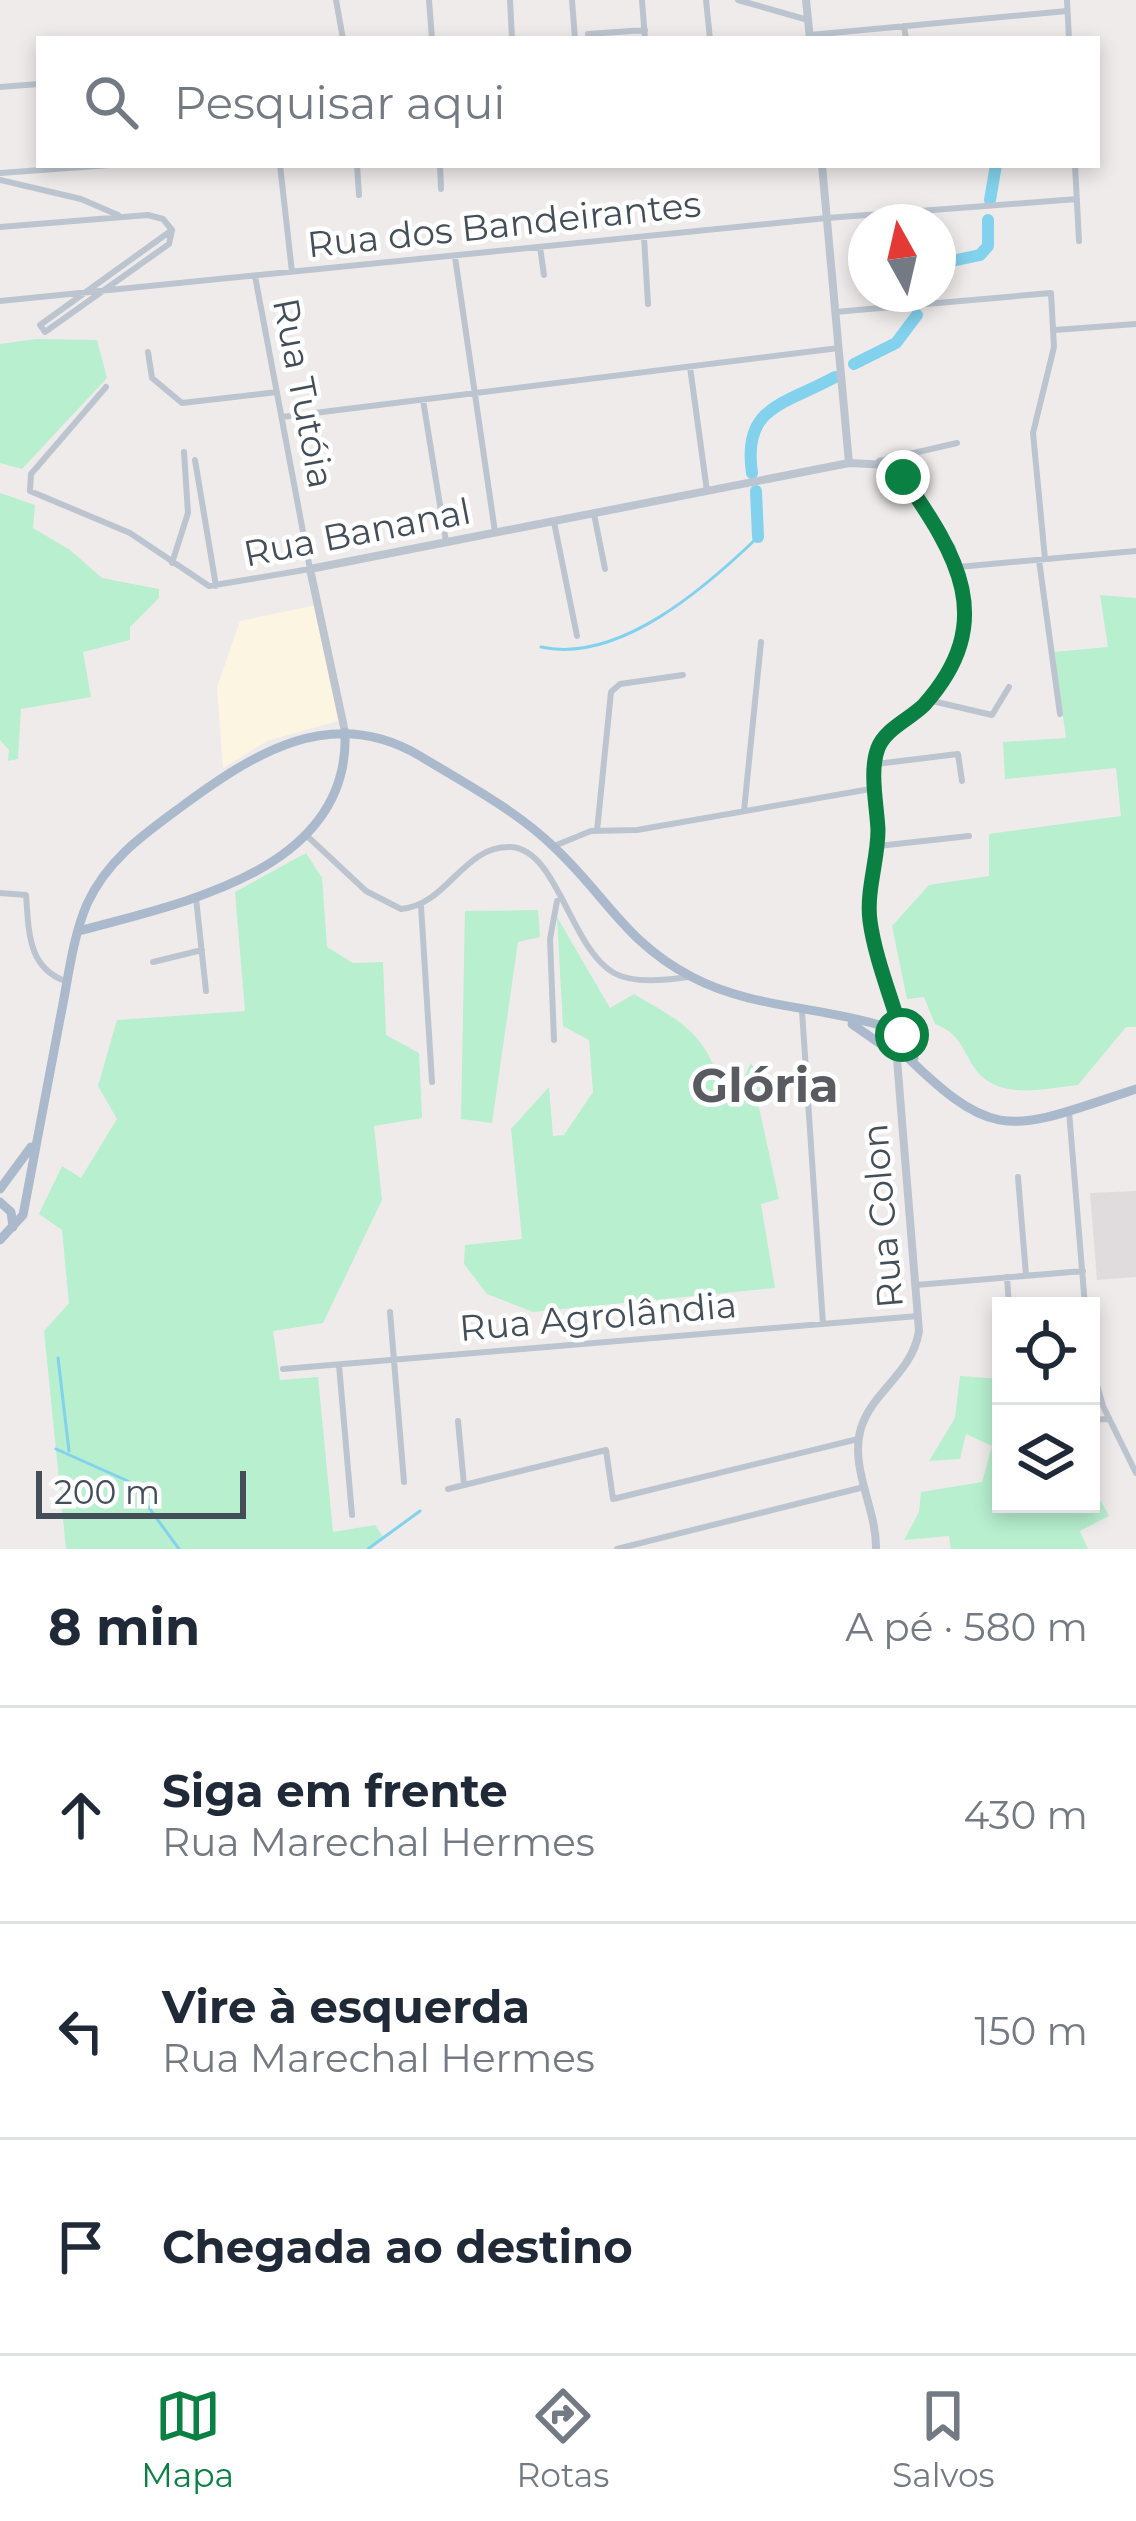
<!DOCTYPE html>
<html lang="pt">
<head>
<meta charset="utf-8">
<style>
  :root { --surface:#fff; --page:#f6f6f7; --text:#1f2937; --muted:#747a83; --line:#e0e1e3; --accent:#0b8043 }
  body { margin:0; font-family:Montserrat,sans-serif; background:var(--page); color:var(--text) }
  .controls { position:absolute; right:36px; bottom:36px; display:grid; overflow:hidden; border-radius:0px; box-shadow:0 6px 18px #0003 }
  .controls button { width:108px; height:108px; display:grid; place-items:center; padding:0; border:0; border-bottom:3px solid var(--line); background:var(--surface); color:var(--text); font:60px sans-serif }
  .compass { position:absolute; left:848px; top:204px; width:108px; height:108px; border-radius:50%; background:var(--surface); box-shadow:0 6px 18px #0003; rotate:352deg }
  .scale { position:absolute; left:36px; bottom:30px; width:210px; box-sizing:border-box; padding-left:12px; border:6px solid #444e59; border-top:0; font-size:33px; line-height:42px; white-space:nowrap; color:#444e59; -webkit-text-stroke:9px #fff; paint-order:stroke }
  .stop { position:absolute; width:36px; height:36px; margin:-27px; border:9px solid #0b8043; border-radius:50%; background:#fff }
  .stop.end { background:#0b8043; border-color:#fff; box-shadow:0 3px 12px #0008 }
  .list { margin:0; padding:0; list-style:none }
  h2 { display:flex; justify-content:space-between; align-items:center; height:156px; margin:0; padding:0 48px; font-size:51px }
  h2 small { font-size:39px; font-weight:400; color:var(--muted) }
  .list li { display:grid; grid-template-columns:78px 1fr auto; gap:36px; align-items:center; box-sizing:border-box; height:216px; padding:0 48px; border-top:3px solid var(--line) }
  .list b { display:block; font-size:45px; white-space:nowrap }
  .list p { margin:0; font-size:39px; white-space:nowrap; color:var(--muted) }
  .list em { font-size:39px; font-style:normal; color:var(--muted) }
  .icon { flex:none; width:66px; height:66px; fill:none; stroke:currentColor; stroke-width:2; stroke-linecap:round; stroke-linejoin:round }
  .map { position:relative; flex:none; width:1136px; height:1549px; overflow:hidden }
  .search { position:absolute; background:var(--surface); box-shadow:0 6px 18px #0003; left:36px; right:36px; top:36px; height:132px; display:flex; align-items:center; gap:30px; box-sizing:border-box; padding:0 42px; border-radius:0px; color:var(--muted); font-size:45px }
  .sheet { height:804px; background:var(--surface) }
  nav { display:flex; justify-content:space-around; align-items:center; box-sizing:border-box; height:168px; border-top:3px solid var(--line); background:var(--surface); font-size:33px; color:var(--muted) }
  nav a { display:grid; justify-items:center; gap:6px }
  nav .on { color:var(--accent) }
  .map>svg:first-child { display:block }
  .commercial { fill:#fcf5e2 }
  .education { fill:#e0dcdd }
  .green { fill:#b7efcf }
  .lines { fill:none; stroke-linecap:round; stroke-linejoin:round }
  .stream { stroke:#83d2ed; stroke-width:3 }
  .river { stroke:#83d2ed; stroke-width:12 }
  .minor { stroke:#bcc5cf; stroke-width:6 }
  .tertiary { stroke:#bcc5cf; stroke-width:8 }
  .primary { stroke:#aabacc; stroke-width:9 }
  .route { stroke:#0b8043; stroke-width:15 }
  .labels { text-anchor:middle; stroke-width:9; stroke-linejoin:round; paint-order:stroke }
  .street-label { font-size:36px; fill:#444e59; stroke:#fff }
  .district-label { font-size:48px; font-weight:bold; fill:#585c61; stroke:#fff }
</style>
</head>
<body>
<div class="map">
<svg width="1136" height="1549" viewBox="0 0 1136 1549">
  <rect width="100%" height="100%" fill="#efebeb"/>
  <path class="commercial" d="M316 605 341 720 267 741 223 768 217 687 240 621Z"/>
  <path class="education" d="M1136 1191V1277L1097 1280 1090 1193Z"/>
  <path class="green" d="M36 339 97 340 107 378 22 469 0 463V344Z
    M0 493 35 505 33 528 70 550 102 578 159 589V598L130 627V640L83 652 91 697 21 709 18 759 8 761 9 750 0 740Z
    M1100 595 1136 598V1027H1126L1078 1085C1042 1089 994 1102 972 1064 960 1043 957 1033 935 1024L924 997 907 999 892 926 929 885 989 876V834L1121 816 1116 768 1005 779 1003 742 1066 738 1054 652 1108 647Z
    M306 853 322 878 327 947 353 963 383 962 386 1035 419 1053 422 1118 374 1126 382 1200 323 1323 273 1331 280 1380 318 1377 333 1532 375 1525 383 1537 368 1549H66L44 1331 69 1303 62 1230 39 1214 62 1166 81 1178 117 1119 98 1086 117 1020 245 1011 235 892Z
    M538 910 540 937 518 942 492 1123 461 1119 465 911Z
    M557 917 610 1008 634 994C683 1023 705 1032 722 1089H739L751 1063 762 1083 758 1103 779 1199 761 1204 775 1288 533 1312 487 1294 464 1264 465 1245 522 1239 511 1129 549 1087 553 1136 564 1135 593 1092 589 1040 563 1026Z
    M960 1376 1001 1379V1504H1091L1097 1494 1109 1516 1080 1531 1088 1549H951L949 1536 904 1540 919 1512 921 1492 982 1482 992 1446 966 1434 960 1459 929 1461 955 1418Z"/>
  <g class="lines">
    <path class="stream" d="M541 647C619 664 706 587 758 537
      M58 1358 69 1451
      M56 1449 130 1482 179 1549
      M368 1549 420 1511"/>
    <path class="river" d="M990 200 996 165
      M938 264 980 255 988 246V220
      M919 294V297
      M854 364 896 343 917 315
      M752 473C742 406 784 405 835 377
      M756 491 758 537"/>
    <path class="minor" d="M336 0 343 39
      M429 0 432 39
      M510 0 512 39
      M572 0 575 39
      M642 0 645 39
      M706 0 710 39
      M738 0 808 20
      M1067 0 1069 39
      M904 26 906 39
      M588 34 645 30
      M810 35 1067 11
      M0 87 39 84
      M280 165 292 272
      M357 165 359 195
      M440 165 441 189
      M1075 165 1079 241
      M0 173 110 165
      M0 180 81 199 118 215
      M0 227 148 215 163 219 172 230
      M172 230 169 244 45 332 40 325Z
      M644 237 648 304
      M540 247 544 275
      M455 257 495 532
      M0 301 827 218 1077 199
      M835 312 1051 293 1054 347 1033 433 1045 559
      M1055 330 1136 324
      M148 352 152 378 182 403 277 392
      M690 367 707 491
      M106 387 31 474 30 491 130 533 209 586 310 569 255 276
      M423 400 446 542
      M282 417 839 348
      M195 460 216 586
      M879 461 957 443
      M594 514 605 569
      M554 522 577 636
      M1039 560 1060 714
      M172 563 188 513 184 452
      M958 567 1136 551
      M928 700 992 715 1009 687
      M876 764 958 754 962 781
      M744 811 761 642
      M597 831 611 692 620 684 683 675
      M305 834 366 891 401 909C448 905 463 845 511 847 558 850 570 948 614 973 634 984 666 980 688 977
      M554 846 591 831 637 830 876 788
      M878 846 969 836
      M0 893 26 895C29 930 27 967 65 981
      M196 898 206 991
      M421 906 432 1082
      M153 962 202 950
      M802 1011 823 1324
      M554 1040 550 939 557 901
      M1069 1111 1085 1306
      M1018 1177 1026 1275
      M1007 1277 1009 1306
      M916 1285 1083 1271
      M390 1312 404 1482
      M1091 1364 1103 1406 1136 1473
      M339 1365 352 1515
      M283 1369 918 1316
      M1091 1420 1108 1419
      M458 1421 464 1485
      M448 1489 606 1450 613 1499 858 1439
      M617 1549 864 1487"/>
    <path class="tertiary" d="M806 0 810 39
      M822 165 849 463
      M345 732 310 569 849 463 889 465 952 548 965 618 961 645 945 676 923 706 883 738 876 757 878 846 870 925 901 1030
      M876 1549C877 1509 849 1468 861 1428 873 1390 912 1374 919 1331L896 1047"/>
    <path class="primary" d="M79 931C181 903 351 871 345 732
      M852 1024 882 1045
      M883 1045 881 1031 897 1027 914 1058
      M897 1047C996 1146 1009 1131 1136 1089
      M0 1189 31 1147
      M0 1202 11 1212 13 1227
      M0 1240 23 1215C35 1150 48 1084 60 1019 68 981 72 939 87 904 107 860 143 835 181 807 253 754 331 703 420 756 465 783 517 811 555 848 606 896 626 943 692 977 753 1009 822 1006 886 1027"/>
  </g>
  <g class="lines">
    <path class="route" d="M902 1035C892 999 875 958 870 921 866 891 878 860 878 830 877 806 869 771 878 748 885 729 910 719 924 705 999 621 957 555 903 477"/>
  </g>
  <g class="labels">
    <g class="street-label">
      <text transform="translate(504 224) rotate(-6)" y="13">Rua dos Bandeirantes</text>
      <text transform="translate(304 393) rotate(79)" y="13">Rua Tutóia</text>
      <text transform="translate(357 532) rotate(-11)" y="13">Rua Bananal</text>
      <text transform="translate(882 1216) rotate(-95)" y="13">Rua Colon</text>
      <text transform="translate(598 1316) rotate(-5)" y="13">Rua Agrolândia</text>
    </g>
    <g class="district-label">
      <text x="765" y="1102">Glória</text>
    </g>
  </g>
</svg>
<div class="controls">
<button><svg class="icon" aria-label="locate" viewBox="0 0 24 24"><circle cx="12" cy="12" r="6"/><path d="M12 2v4M12 18v4M2 12h4M18 12h4"/></svg></button>
<button><svg class="icon" aria-label="layers" viewBox="0 0 24 24"><path d="M12 4l9 5-9 5-9-5zM3 14l9 5 9-5"/></svg></button>
</div>
<svg class="compass" viewBox="-18 -18 36 36"><path d="M0-13l5 13h-10z" fill="#e53935"/><path d="M0 13l5-13h-10z" fill="#747a83"/></svg>
<div class="scale">200 m</div>
<div class="stop" style="left:902px;top:1035px"></div>
<div class="stop end" style="left:903px;top:477px"></div>
<div class="search"><svg class="icon" aria-label="search" viewBox="0 0 24 24"><circle cx="10" cy="10" r="6"/><path d="M15 15l6 6"/></svg>Pesquisar aqui</div>
</div>
<section class="sheet">
<h2>8 min<small>A pé · 580 m</small></h2>
<ul class="list">
<li><svg class="icon" aria-label="ahead" viewBox="0 0 24 24"><path d="M12 20V5M6 11l6-6 6 6"/></svg><div><b>Siga em frente</b><p>Rua Marechal Hermes</p></div><em>430 m</em></li>
<li><svg class="icon" aria-label="left" viewBox="0 0 24 24"><path d="M17 20v-9H6M10 6l-5 5 5 5"/></svg><div><b>Vire à esquerda</b><p>Rua Marechal Hermes</p></div><em>150 m</em></li>
<li><svg class="icon" aria-label="arrive" viewBox="0 0 24 24"><path d="M6 21V4h12l-3 4 3 4H6"/></svg><div><b>Chegada ao destino</b></div></li>
</ul>
</section>
<nav>
<a class="on"><svg class="icon" aria-label="map" viewBox="0 0 24 24"><path d="M3 6l6-2 6 2 6-2v14l-6 2-6-2-6 2zM9 4v14M15 6v14"/></svg>Mapa</a>
<a><svg class="icon" aria-label="directions" viewBox="0 0 24 24"><path d="M12 3l9 9-9 9-9-9zM9 14v-3h6M13 9l2 2-2 2"/></svg>Rotas</a>
<a><svg class="icon" aria-label="saved" viewBox="0 0 24 24"><path d="M7 4h10v16l-5-4-5 4z"/></svg>Salvos</a>
</nav>
</body>
</html>
